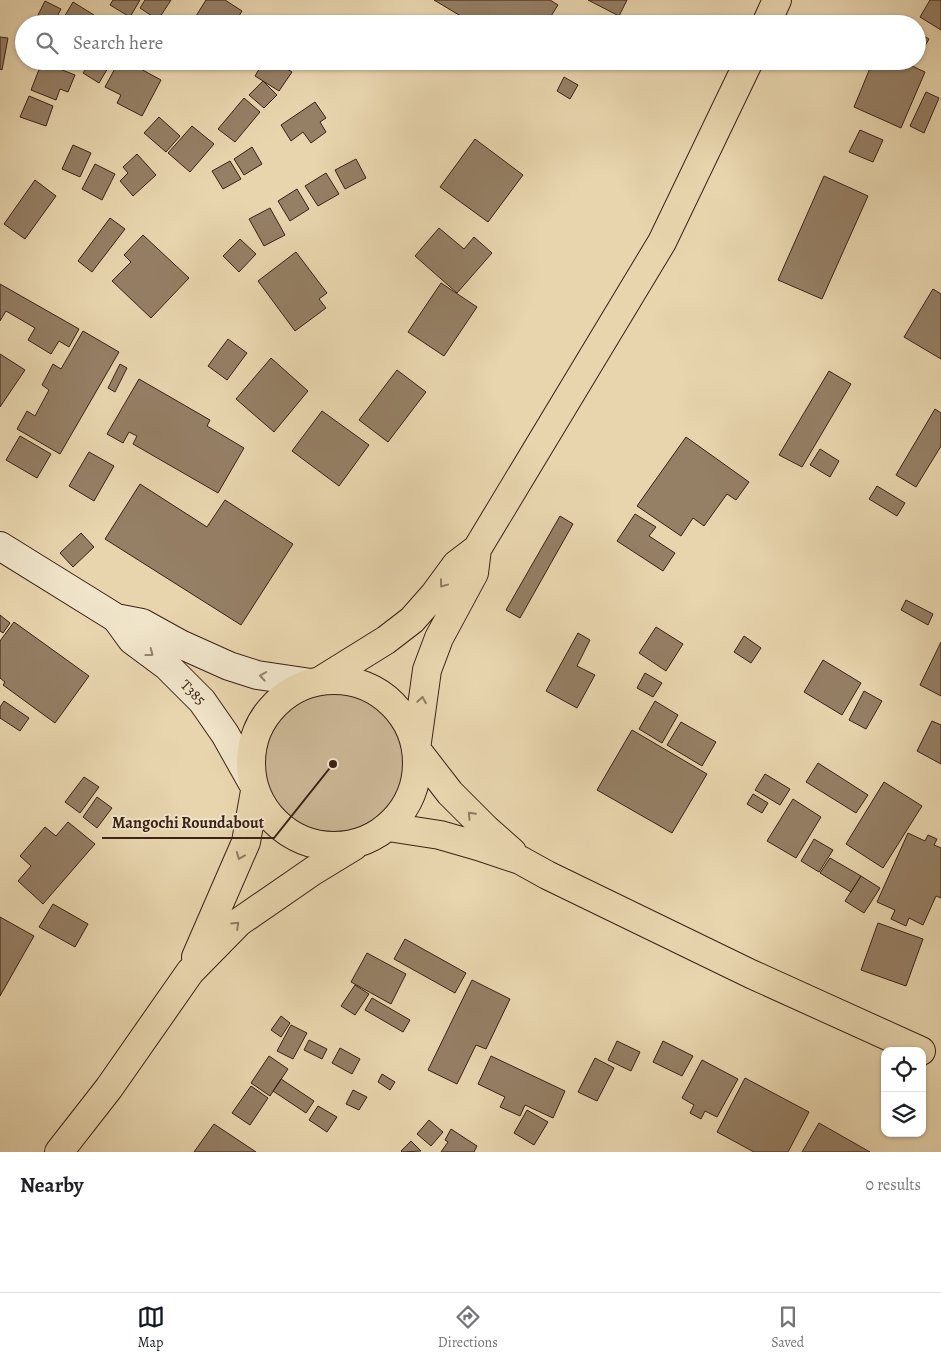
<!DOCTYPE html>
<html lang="en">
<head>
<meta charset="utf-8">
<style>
  :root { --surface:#fff; --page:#f2f2f2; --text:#202124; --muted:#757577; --line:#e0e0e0; --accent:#111827 }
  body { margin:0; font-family:Alegreya,serif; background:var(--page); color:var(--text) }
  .controls { position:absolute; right:15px; bottom:15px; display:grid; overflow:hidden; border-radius:10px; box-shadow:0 1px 4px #0004 }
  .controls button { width:45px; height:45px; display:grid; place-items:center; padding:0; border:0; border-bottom:1px solid var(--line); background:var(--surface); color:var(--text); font:25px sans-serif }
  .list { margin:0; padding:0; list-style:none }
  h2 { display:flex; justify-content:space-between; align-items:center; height:65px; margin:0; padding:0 20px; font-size:21px }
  h2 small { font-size:16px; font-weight:400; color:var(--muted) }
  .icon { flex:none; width:28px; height:28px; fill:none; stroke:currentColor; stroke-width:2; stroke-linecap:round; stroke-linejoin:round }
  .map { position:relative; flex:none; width:941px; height:1152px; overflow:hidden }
  .search { position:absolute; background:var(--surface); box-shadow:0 1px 4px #0004; left:15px; right:15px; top:15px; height:55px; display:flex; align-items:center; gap:12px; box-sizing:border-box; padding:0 18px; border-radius:28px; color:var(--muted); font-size:19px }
  .sheet { height:140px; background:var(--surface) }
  nav { display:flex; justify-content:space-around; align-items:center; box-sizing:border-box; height:70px; border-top:1px solid var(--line); background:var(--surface); font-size:14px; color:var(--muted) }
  nav a { display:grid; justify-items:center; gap:2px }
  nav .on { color:var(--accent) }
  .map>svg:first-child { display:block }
  .green { fill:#cbb694; stroke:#836c54 }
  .building { fill:#957f65; stroke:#3b2115 }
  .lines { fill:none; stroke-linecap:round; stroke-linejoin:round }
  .secondary-casing { stroke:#3b2115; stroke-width:30 }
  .highway-casing { stroke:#3b2115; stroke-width:30 }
  .secondary { stroke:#f0e4ca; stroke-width:28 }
  .highway { stroke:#e8d5ae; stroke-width:28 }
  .oneway { stroke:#927b62 }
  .oneway2 { stroke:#968270 }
  .labels { text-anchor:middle; stroke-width:4; stroke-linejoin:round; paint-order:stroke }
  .street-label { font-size:15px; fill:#3b2115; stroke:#f0e4ca }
  .leader { fill:none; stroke:#3b2115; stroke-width:2 }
  .callout-dot { fill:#3b2115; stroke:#f0e4ca; stroke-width:2 }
  .callout-label { font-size:16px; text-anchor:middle; font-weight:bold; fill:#3b2115; stroke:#f0e4ca; stroke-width:4; stroke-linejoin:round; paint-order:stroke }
</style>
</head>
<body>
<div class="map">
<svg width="941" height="1152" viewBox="0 0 941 1152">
  <rect width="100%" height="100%" fill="#e8d5ae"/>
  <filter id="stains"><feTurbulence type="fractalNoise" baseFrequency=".004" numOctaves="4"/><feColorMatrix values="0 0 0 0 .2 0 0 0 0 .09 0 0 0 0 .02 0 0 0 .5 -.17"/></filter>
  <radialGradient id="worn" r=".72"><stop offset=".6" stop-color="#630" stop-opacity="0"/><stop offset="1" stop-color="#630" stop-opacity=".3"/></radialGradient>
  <path class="green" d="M262 761a71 71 0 1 1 142 0a71 71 0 1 1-142 0Z"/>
  <path class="building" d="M113 0H140L130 17 110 5Z
    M145 0H171L158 20 140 8Z
    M206 0H225L242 11 234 24H191Z
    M434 0H550L558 5 546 24H474Z
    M588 0H627L619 16Z
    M930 0H941V30L920 17Z
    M45 1 61 9 53 24H46L36 19Z
    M73 2 94 15 89 24H60Z
    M246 16 259 24H241Z
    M917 32 929 39 919 56 917 55Z
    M0 37 8 38 2 70 0 69Z
    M87 61H112L99 83 83 73 90 63Z
    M119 61H126L161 80 142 116 117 103 121 95 105 87Z
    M264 61H274L292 72 279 91 255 76Z
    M873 61H901L925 72 901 128 854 107Z
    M42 62 75 75 68 92 60 89 56 100 31 90Z
    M564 77 578 85 570 99 557 91Z
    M263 81 277 95 264 108 249 95Z
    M926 92 939 98 924 133 910 126Z
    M29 96 53 106 46 126 20 117Z
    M244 98 260 112 235 142 218 129Z
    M315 102 326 118 320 122 326 132 311 143 303 132 291 141 281 125Z
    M159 117 180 136 166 152 144 133Z
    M192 126 214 144 190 172 168 153Z
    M860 130 883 140 873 162 849 152Z
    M475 139 523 175 488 222 440 187Z
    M73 145 91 153 80 177 62 169Z
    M252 147 262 164 244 175 234 159Z
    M137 154 156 175 133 196 120 181 128 173 123 167Z
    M356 159 366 178 345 189 335 170Z
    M230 161 241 179 223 189 212 171Z
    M95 164 115 174 102 200 82 189Z
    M326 173 339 194 318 206 305 186Z
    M824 176 868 196 822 299 778 280Z
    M35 180 56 196 25 239 4 224Z
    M297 189 309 209 290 221 278 201Z
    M270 208 285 235 264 246 249 219Z
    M110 218 125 229 92 272 78 261Z
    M439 228 464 249 474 237 492 253 457 293 415 256Z
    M143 235 189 278 151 318 112 281 131 262 124 255Z
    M240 239 256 254 239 272 223 256Z
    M296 252 327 293 319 299 326 308 295 331 258 281Z
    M441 283 477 307 444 356 408 332Z
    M0 284 79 329 69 347 59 341 51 354 28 340 35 328 6 311 0 321Z
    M933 289 941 294V359L904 337Z
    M83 331 119 352 60 454 17 429 27 411 35 416 49 390 42 385 53 364 61 369Z
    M228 339 247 353 227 380 208 366Z
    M0 354 25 370 0 407Z
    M271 358 308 391 274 432 236 399Z
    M120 364 127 368 115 392 108 388Z
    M397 370 426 392 388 442 359 420Z
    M829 371 851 384 802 467 779 455Z
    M139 379 210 420 207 426 244 448 218 493 133 444 137 436 129 432 123 443 107 434Z
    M935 409 941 413V446L916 487 896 475Z
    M322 411 369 445 339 486 292 451Z
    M20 436 51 454 37 478 6 460Z
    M686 437 749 482 736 500 727 494 704 526 693 518 681 536 637 506Z
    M820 449 839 461 830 477 810 465Z
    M89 452 114 466 94 501 69 486Z
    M140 484 207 527 225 500 293 544 241 625 105 539Z
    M877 486 905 503 897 516 869 499Z
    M635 514 656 527 649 536 675 553 663 571 617 541Z
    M560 516 573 524 520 618 506 610Z
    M81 533 94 547 73 567 60 553Z
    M906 600 933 614 928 625 901 610Z
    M0 615 10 623 3 633 0 631Z
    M14 622 89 676 55 723 3 685 5 682 0 678V641Z
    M656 627 683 644 666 671 639 653Z
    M578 633 590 640 577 666 595 675 577 708 546 691Z
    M744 636 761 648 751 663 734 652Z
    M941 642V696L920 685Z
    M823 660 861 683 842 715 804 692Z
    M645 673 662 683 653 697 637 688Z
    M864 691 882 701 866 729 849 720Z
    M4 701 29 718 20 731 0 718V707Z
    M655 701 678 715 662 743 639 729Z
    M932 721 941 725V764L917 751Z
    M681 722 716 742 702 766 667 745Z
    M632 730 707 774 672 833 597 790Z
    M818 763 868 795 856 813 806 782Z
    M765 774 790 789 780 805 755 790Z
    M84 777 99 787 80 813 65 802Z
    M884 782 922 806 883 868 846 844Z
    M753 794 768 803 762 813 747 804Z
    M97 797 112 808 97 828 83 817Z
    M793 799 821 817 796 858 767 841Z
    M68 822 95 844 43 904 18 881 31 866 20 856 45 827 56 836Z
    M908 833 925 841 928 835 937 839 934 845 941 848V898L936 896 923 925 909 918 906 926 891 919 895 910 877 902Z
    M814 839 833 850 819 872 801 861Z
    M830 858 861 876 851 892 820 873Z
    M861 876 880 888 864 913 845 901Z
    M53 904 88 924 75 947 39 927Z
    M0 917 34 936 0 996Z
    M878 923 923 939 906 986 861 970Z
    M405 939 466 973 455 993 394 959Z
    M367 953 406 974 391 1004 351 982Z
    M472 980 510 999 486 1049 476 1045 457 1084 428 1070Z
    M355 985 369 994 355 1015 341 1006Z
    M372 998 410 1020 403 1032 365 1010Z
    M281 1016 290 1023 281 1037 271 1030Z
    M291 1025 307 1033 293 1059 277 1051Z
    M309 1040 327 1049 322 1059 304 1050Z
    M617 1041 640 1052 631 1071 608 1060Z
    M663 1041 693 1056 682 1076 653 1062Z
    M340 1048 360 1059 352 1074 332 1063Z
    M269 1056 288 1069 270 1096 251 1083Z
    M491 1056 565 1091 553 1118 525 1105 520 1116 500 1107 505 1097 478 1084Z
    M595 1058 614 1068 597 1101 578 1092Z
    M702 1060 738 1079 717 1117 705 1111 701 1119 690 1113 694 1105 682 1098Z
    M382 1074 395 1082 390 1090 378 1082Z
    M745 1078 809 1112 788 1152H754L717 1132Z
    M281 1079 314 1101 306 1113 273 1091Z
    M251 1086 268 1098 250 1125 232 1113Z
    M353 1090 367 1097 359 1110 346 1104Z
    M318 1106 337 1117 327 1132 309 1120Z
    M527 1110 548 1122 534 1145 514 1133Z
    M429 1120 443 1132 431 1146 417 1134Z
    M819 1123 870 1152H802Z
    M214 1124 256 1152H194Z
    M451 1129 477 1146 474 1152H441L448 1142 445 1140Z
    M411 1141 421 1151 402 1152 401 1151Z"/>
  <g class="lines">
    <defs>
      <g id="secondary">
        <path d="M0 546 116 618 142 623 180 644 229 666 257 675 311 683"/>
        <path id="s1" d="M116 618 132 640 167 666 202 701 225 734 252 782"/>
      </g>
      <path id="highway" d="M766 24 777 0
        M477 549 474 573 439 638 427 670 416 749 450 793 486 829 512 852
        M251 763a83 83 0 1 1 166 0a83 83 0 1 1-166 0Z
        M320 681 386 640 412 620 434 595 456 565 477 549 662 242 749 61
        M388 827 440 835 478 846 520 860 547 875 751 974 921 1051
        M196 957 246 842 255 791
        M59 1152 109 1088 190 972 239 922 313 871 354 846"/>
    </defs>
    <use href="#secondary" class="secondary-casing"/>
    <use href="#highway" class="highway-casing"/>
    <use href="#secondary" class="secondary"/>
    <use href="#highway" class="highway"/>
  </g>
  <defs><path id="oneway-chevron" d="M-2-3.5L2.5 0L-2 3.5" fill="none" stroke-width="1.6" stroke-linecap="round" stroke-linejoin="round" transform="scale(1.25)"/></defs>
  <g class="oneway">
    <use href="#oneway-chevron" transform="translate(443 584) rotate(127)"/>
    <use href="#oneway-chevron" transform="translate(422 700) rotate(-81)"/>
    <use href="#oneway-chevron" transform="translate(471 815) rotate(-134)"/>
    <use href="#oneway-chevron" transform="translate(240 856) rotate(112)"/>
    <use href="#oneway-chevron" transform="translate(236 925) rotate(-43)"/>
  </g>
  <g class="oneway2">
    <use href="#oneway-chevron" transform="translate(150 653) rotate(37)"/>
    <use href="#oneway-chevron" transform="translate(263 676) rotate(-171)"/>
  </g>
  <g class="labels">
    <g class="street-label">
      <text dy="5" stroke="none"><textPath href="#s1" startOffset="108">T385</textPath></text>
    </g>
  </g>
  <path class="leader" d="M333 764L274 838H102"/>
  <circle class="callout-dot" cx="333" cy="764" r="5"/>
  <g class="callout-label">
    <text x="188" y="828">Mangochi Roundabout</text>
  </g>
  <rect width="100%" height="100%" filter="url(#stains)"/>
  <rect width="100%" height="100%" fill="url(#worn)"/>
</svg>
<div class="controls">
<button><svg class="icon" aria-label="locate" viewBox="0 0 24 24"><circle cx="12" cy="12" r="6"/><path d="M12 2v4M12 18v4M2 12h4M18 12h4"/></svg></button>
<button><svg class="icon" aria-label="layers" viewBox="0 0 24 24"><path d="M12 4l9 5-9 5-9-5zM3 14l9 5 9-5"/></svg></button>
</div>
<div class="search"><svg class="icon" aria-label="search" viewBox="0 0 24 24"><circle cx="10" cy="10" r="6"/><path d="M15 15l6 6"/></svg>Search here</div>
</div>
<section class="sheet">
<h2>Nearby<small>0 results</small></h2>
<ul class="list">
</ul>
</section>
<nav>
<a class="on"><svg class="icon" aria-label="map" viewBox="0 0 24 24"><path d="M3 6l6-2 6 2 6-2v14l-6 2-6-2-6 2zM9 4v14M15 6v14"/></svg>Map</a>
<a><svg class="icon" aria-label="directions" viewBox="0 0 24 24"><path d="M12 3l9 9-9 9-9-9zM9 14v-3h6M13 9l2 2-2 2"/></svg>Directions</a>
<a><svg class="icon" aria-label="saved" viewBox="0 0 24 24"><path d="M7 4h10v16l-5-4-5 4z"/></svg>Saved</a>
</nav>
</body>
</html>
